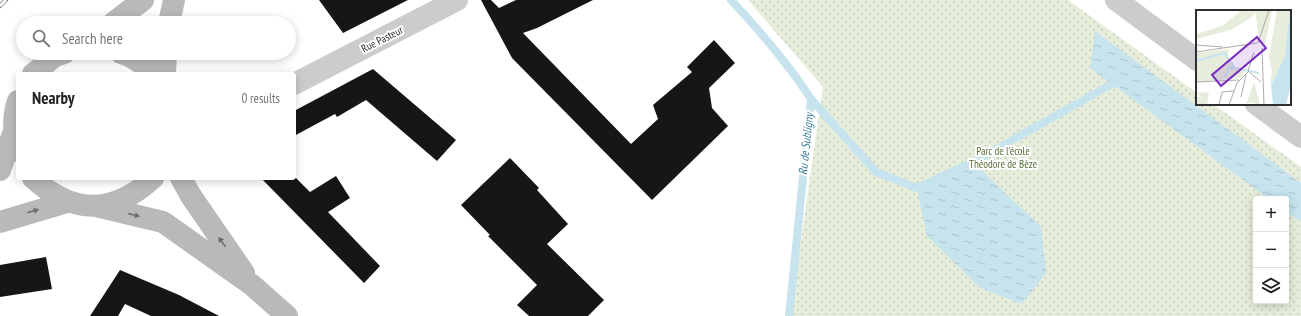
<!DOCTYPE html>
<html lang="en">
<head>
<meta charset="utf-8">
<style>
  :root { --surface:#fff; --page:#f6f6f6; --text:#222; --muted:#767676; --line:#e0e0e0 }
  body { margin:0; font-family:"PT Sans Narrow",sans-serif; background:var(--page); color:var(--text) }
  .controls { position:absolute; right:12px; bottom:12px; display:grid; overflow:hidden; border-radius:4px; box-shadow:0 2px 10px #0003 }
  .controls button { width:36px; height:36px; display:grid; place-items:center; padding:0; border:0; border-bottom:1px solid var(--line); background:var(--surface); color:var(--text); font:20px sans-serif }
  .list { margin:0; padding:0; list-style:none }
  h2 { display:flex; justify-content:space-between; align-items:center; height:52px; margin:0; padding:0 16px; font-size:17px }
  h2 small { font-size:13px; font-weight:400; color:var(--muted) }
  .icon { flex:none; width:22px; height:22px; fill:none; stroke:currentColor; stroke-width:2; stroke-linecap:round; stroke-linejoin:round }
  .map { position:relative; flex:none; width:1301px; height:316px; overflow:hidden }
  .search { position:absolute; background:var(--surface); box-shadow:0 2px 10px #0003; left:16px; top:16px; width:280px; height:44px; display:flex; align-items:center; gap:10px; box-sizing:border-box; padding:0 14px; border-radius:22px; color:var(--muted); font-size:15px }
  .panel { position:absolute; background:var(--surface); box-shadow:0 2px 10px #0003; left:16px; top:72px; width:280px; height:108px; border-radius:4px }
  .map>svg:first-child { display:block }
  .grass { fill:url(#grass-dots); fill-rule:evenodd }
  .water { fill:url(#water-ripples) }
  .lines { fill:none; stroke-linecap:round; stroke-linejoin:round }
  .stream { stroke:#c6e3ee; stroke-width:8 }
  .building { fill:#161616 }
  .street { stroke:#ccc; stroke-width:22 }
  .secondary { stroke:#b9b9b9; stroke-width:22 }
  .rail-casing { stroke:#848484; stroke-width:4.5 }
  .rail { stroke:#fff; stroke-width:3; stroke-dasharray:9; stroke-linecap:butt }
  .oneway { fill:#6d6d6d }
  .labels { text-anchor:middle; stroke-width:4; stroke-linejoin:round; paint-order:stroke }
  .street-label { font-size:11px; fill:#2f2f2f; stroke:#fff }
  .park-label { font-size:11px; fill:#576e39; stroke:#fff }
  .water-label { font-size:12px; font-style:italic; fill:#377b97; stroke:#fff }
  .inset-river { fill:none; stroke:#c6e3ee; stroke-width:2 }
  .inset-road { fill:none; stroke:#acacac; stroke-width:1 }
  .view { fill:#7b2cbf; fill-opacity:0.15; stroke:#7b2cbf; stroke-width:2 }
  .inset-edge { fill:none; stroke:#2f2f2f; stroke-width:2 }
</style>
</head>
<body>
<div class="map">
<svg width="1301" height="316" viewBox="0 0 1301 316">
  <defs>
    <pattern id="grass-dots" width="8" height="8" patternUnits="userSpaceOnUse"><rect width="8" height="8" fill="#e7eddb"/><path d="M2 2h.1M6 6h.1" fill="none" stroke="#c6ccbc" stroke-width="1.8" stroke-linecap="round"/></pattern>
    <pattern id="water-ripples" width="26" height="14" patternUnits="userSpaceOnUse"><rect width="26" height="14" fill="#c6e3ee"/><path d="M2 4q2-2 4 0t4 0M15 11q2-2 4 0t4 0" fill="none" stroke="#aac3cc"/></pattern>
  </defs>
  <rect width="100%" height="100%" fill="#fff"/>
  <path class="grass" d="M748 0H1068L1197 93V104H1213L1301 167V316H790L823 87ZM1256 199H1286V301H1256Z"/>
  <path class="water" d="M1095 31 1301 183V222L1286 211V199H1269L1090 68Z
    M973 162 1041 227 1046 273 1022 304 980 288 927 236 917 188Z"/>
  <g class="lines">
    <path class="stream" d="M731 0C760 31 788 63 811 99L789 316
      M811 99 876 172 917 188 973 162 1112 84"/>
  </g>
  <path class="building" d="M319 0H408L343 33Z
    M481 0H491L499 8 516 0H593L537 28 523 33 631 144 658 119 653 105 692 72 687 67 714 40 735 63 709 88 712 108 728 126 652 200 512 58Z
    M373 69 456 140 437 161 366 100 337 117 335 114 294 136V111Z
    M510 158 539 188 537 190 568 224 547 244 604 300 588 316H529L517 305 537 285 488 236 490 235 461 205Z
    M336 176 350 198 328 212 380 266 364 283 261 178H296L310 192Z
    M46 257 52 289 0 297V265Z
    M120 270 179 295 219 316H151L125 304 118 316H90Z"/>
  <g class="lines">
    <path class="street" d="M1116 0 1197 60
      M294 84 457 0
      M1256 104 1301 137"/>
    <path class="secondary" d="M113 23 143 0
      M169 23 174 0
      M121 53C132 56 145 65 152 74
      M33 74 55 56 64 53
      M165 74 166 53
      M18 101C12 118 14 134 18 151
      M0 170 13 134
      M33 178C73 215 113 215 153 178
      M181 178 191 196 244 273
      M96 206 163 222 252 285 287 316
      M0 222 67 202"/>
    <defs>
      <path id="rail" d="M0 6 6 0"/>
    </defs>
    <use href="#rail" class="rail-casing"/>
    <use href="#rail" class="rail"/>
  </g>
  <defs><path id="oneway-solid" d="M-6-.8H1V-3.2L6.5 0L1 3.2V.8H-6Z"/></defs>
  <g class="oneway">
    <use href="#oneway-solid" transform="translate(33 211) rotate(-16)"/>
    <use href="#oneway-solid" transform="translate(134 215) rotate(14)"/>
    <use href="#oneway-solid" transform="translate(222 242) rotate(-125)"/>
  </g>
  <g class="labels">
    <g class="street-label">
      <text transform="translate(382 39) rotate(-27)" y="4">Rue Pasteur</text>
    </g>
    <g class="park-label">
      <text x="1003" y="155">Parc de l'école<tspan x="1003" dy="13">Théodore de Bèze</tspan></text>
    </g>
    <g class="water-label">
      <text transform="translate(806 144) rotate(-84)" y="4">Ru de Subligny</text>
    </g>
  </g>
  <g transform="translate(1196 10)">
    <rect width="95" height="95" fill="#fff"/>
    <path d="M46 0H76L69 35 63 26 59 2 56 7 35 20 0 29V24L26 16ZM81 0H94L91 30 89 46 74 76 76 61 73 47ZM33 39 32 46 39 59 50 61 44 68 0 72V43ZM13 82 11 95 0 94V87H6L0 83Z" fill="#e7eddb"/>
    <path d="M58 72 64 95 53 92 50 95Z" fill="#e7eddb"/>
    <path d="M94 0 95 75 90 95H77L75 75 89 46Z" fill="#c6e3ee"/>
    <path class="inset-river" d="M0 51 28 43 39 58 63 63M29 67 33 58H38"/>
    <path class="inset-road" d="M62 33 73 0M0 35 27 37M66 38 68 95M0 42 61 33M58 42 52 61 65 72M0 72 43 70M45 87 50 65M23 95 26 82 38 81M33 95 41 73 52 62"/>
    <path class="view" d="M61 27 70 38 25 76 16 65Z"/>
    <rect width="95" height="95" class="inset-edge"/>
  </g>
</svg>
<div class="controls">
<button>+</button>
<button>−</button>
<button><svg class="icon" aria-label="layers" viewBox="0 0 24 24"><path d="M12 4l9 5-9 5-9-5zM3 14l9 5 9-5"/></svg></button>
</div>
<div class="search"><svg class="icon" aria-label="search" viewBox="0 0 24 24"><circle cx="10" cy="10" r="6"/><path d="M15 15l6 6"/></svg>Search here</div>
<section class="panel">
<h2>Nearby<small>0 results</small></h2>
<ul class="list">
</ul>
</section>
</div>
</body>
</html>
